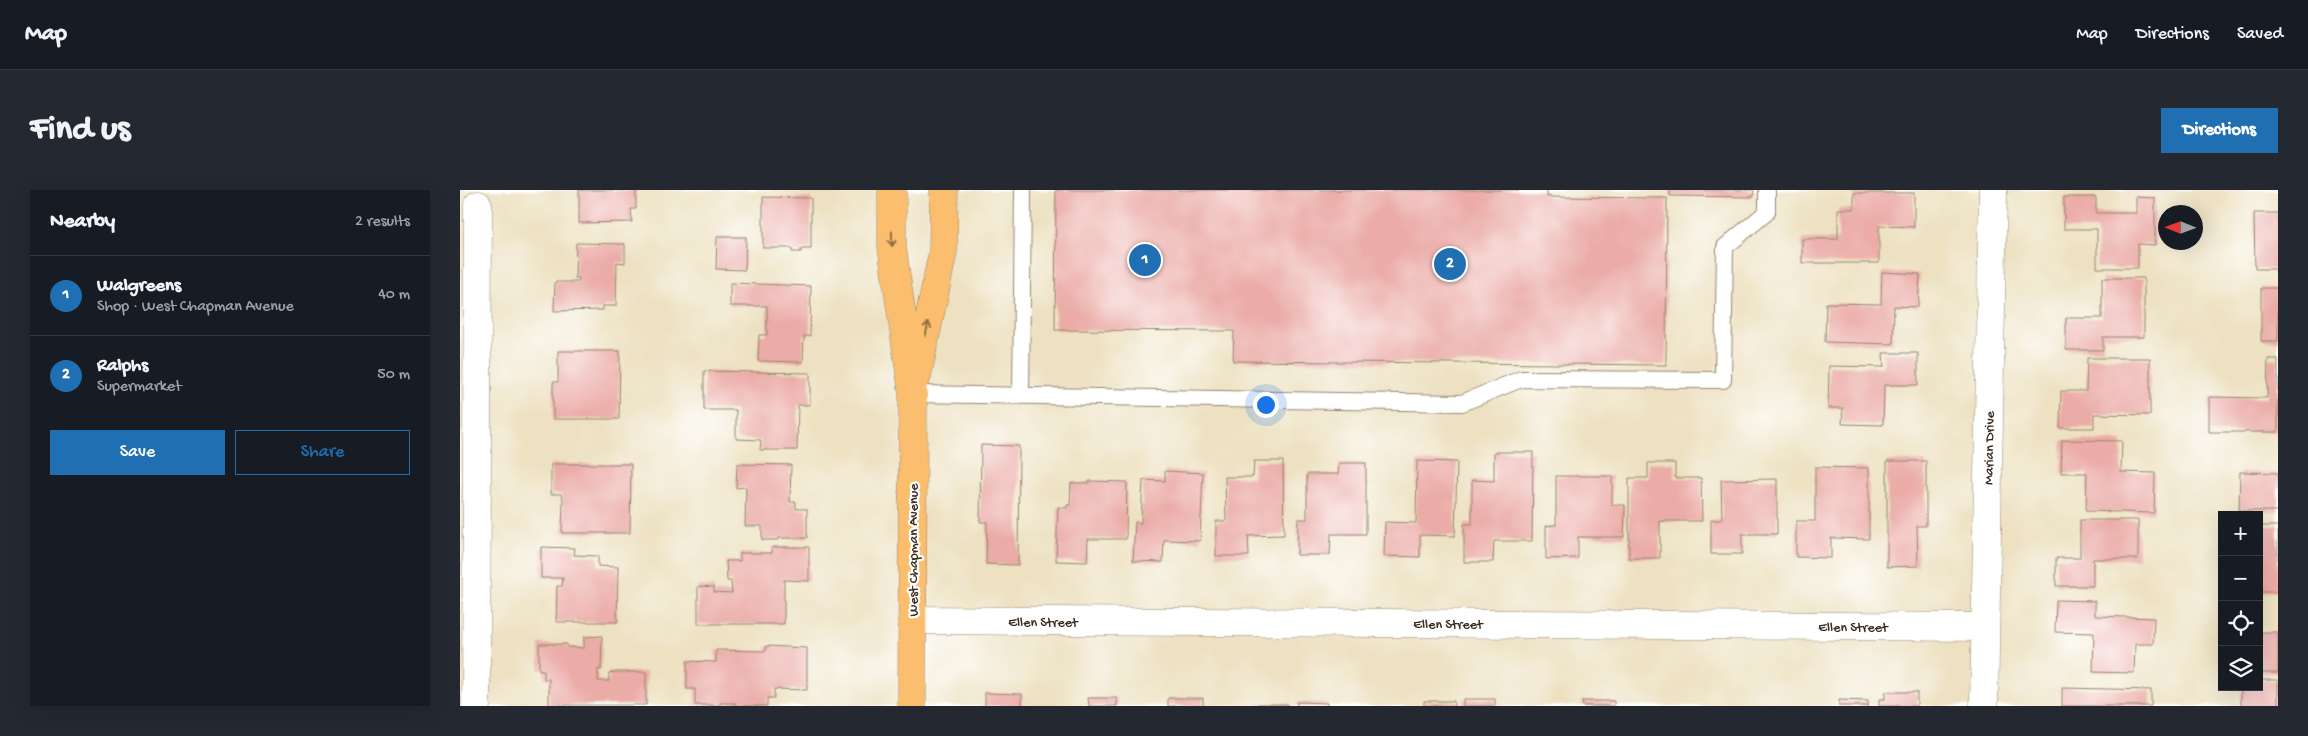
<!DOCTYPE html>
<html lang="en">
<head>
<meta charset="utf-8">
<style>
  :root { --surface:#171b24; --page:#242831; --text:#f1f3f6; --muted:#9ea1a6; --line:#363941; --accent:#1f6fb2 }
  body { margin:0; font-family:"Gochi Hand",sans-serif; background:var(--page); color:var(--text) }
  .controls { position:absolute; right:15px; bottom:15px; display:grid; overflow:hidden; border-radius:0px; box-shadow:0 5px 20px #0002 }
  .controls button { width:45px; height:45px; display:grid; place-items:center; padding:0; border:0; border-bottom:1px solid var(--line); background:var(--surface); color:var(--text); font:25px sans-serif }
  .compass { position:absolute; left:1698px; top:15px; width:45px; height:45px; border-radius:50%; background:var(--surface); box-shadow:0 5px 20px #0002; rotate:271deg }
  .you { position:absolute; left:805px; top:214px; width:18px; height:18px; margin:-12px; border:4px solid #fff; border-radius:50%; background:#1a73e8; box-shadow:0 0 0 8px #1a73e833 }
  .badge { display:grid; place-items:center; width:32px; height:32px; border-radius:50%; background:var(--accent); color:#fff; font-size:16px; font-weight:700 }
  .pin { position:absolute; translate:-50% -50%; border:2px solid #fff; box-shadow:0 1px 5px #0006 }
  .list { margin:0; padding:0; list-style:none }
  h2 { display:flex; justify-content:space-between; align-items:center; height:65px; margin:0; padding:0 20px; font-size:21px }
  h2 small { font-size:16px; font-weight:400; color:var(--muted) }
  .list li { display:grid; grid-template-columns:32px 1fr auto; gap:15px; align-items:center; box-sizing:border-box; height:80px; padding:0 20px; border-top:1px solid var(--line) }
  .list b { display:block; font-size:19px; white-space:nowrap }
  .list p { margin:0; font-size:16px; white-space:nowrap; color:var(--muted) }
  .list em { font-size:16px; font-style:normal; color:var(--muted) }
  .actions { display:flex; gap:10px; padding:15px 20px }
  .actions a { flex:1; padding:11px 0; border:1px solid var(--accent); border-radius:0px; text-align:center; font-size:18px; color:var(--accent) }
  .actions .main { background:var(--accent); color:#fff }
  .icon { flex:none; width:28px; height:28px; fill:none; stroke:currentColor; stroke-width:2; stroke-linecap:round; stroke-linejoin:round }
  .map { position:relative; flex:none; width:1818px; height:516px; overflow:hidden; border-radius:0px }
  header { display:flex; align-items:center; gap:30px; box-sizing:border-box; height:70px; padding:0 25px; background:var(--surface); border-bottom:1px solid var(--line) }
  header strong { font-size:24px }
  nav { display:flex; gap:28px; margin-inline-start:auto; font-size:18px }
  .intro { display:flex; align-items:center; justify-content:space-between; box-sizing:border-box; height:120px; padding:0 30px }
  h1 { margin:0; font-size:35px }
  .button { padding:12px 22px; border-radius:0px; background:var(--accent); color:#fff; font-size:18px; font-weight:700 }
  main { display:flex; gap:30px; padding:0 30px }
  aside { flex:1; background:var(--surface); border-radius:0px; box-shadow:0 5px 20px #0002 }
  .map>svg:first-child { display:block }
  .building { fill:#ebaca7 }
  .lines { fill:none; stroke-linecap:round; stroke-linejoin:round }
  .service-casing { stroke:#948670; stroke-width:18 }
  .minor-casing { stroke:#948670; stroke-width:29 }
  .primary-casing { stroke:#948670; stroke-width:29 }
  .service { stroke:#fff; stroke-width:16 }
  .minor { stroke:#fff; stroke-width:28 }
  .primary { stroke:#fabe6e; stroke-width:28 }
  .oneway { stroke:#916d42 }
  .labels { text-anchor:middle; stroke-width:4.5; stroke-linejoin:round; paint-order:stroke }
  .street-label { font-size:14px; fill:#3b2a1e; stroke:#fff }
</style>
</head>
<body>
<header>
<strong>Map</strong>
<nav><a>Map</a><a>Directions</a><a>Saved</a></nav>
</header>
<div class="intro"><h1>Find us</h1><a class="button">Directions</a></div>
<main>
<aside>
<h2>Nearby<small>2 results</small></h2>
<ul class="list">
<li><span class="badge">1</span><div><b>Walgreens</b><p>Shop · West Chapman Avenue</p></div><em>40 m</em></li>
<li><span class="badge">2</span><div><b>Ralphs</b><p>Supermarket</p></div><em>50 m</em></li>
</ul>
<div class="actions"><a class="main">Save</a><a>Share</a></div>
</aside>
<div class="map">
<svg width="1818" height="516" viewBox="0 0 1818 516">
  <rect width="100%" height="100%" fill="#fff"/>
  <filter id="ink" filterUnits="userSpaceOnUse"><feTurbulence type="fractalNoise" baseFrequency=".02" numOctaves="2"/><feDisplacementMap in="SourceGraphic" scale="10" xChannelSelector="R" yChannelSelector="G"/><feConvolveMatrix kernelMatrix="1 2 1 2 8 2 1 2 1" color-interpolation-filters="sRGB"/></filter>
  <filter id="wash" filterUnits="userSpaceOnUse"><feTurbulence type="fractalNoise" baseFrequency=".0096" numOctaves="4" result="noise"/><feDisplacementMap in="SourceGraphic" scale="20" xChannelSelector="R" yChannelSelector="G"/><feGaussianBlur stdDeviation="1.12" result="paint"/><feColorMatrix in="noise" values="0 0 0 0 0 0 0 0 0 0 0 0 0 0 0 0 0 1.4 0 .05"/><feComposite in="paint" operator="in"/></filter>
  <g filter="url(#wash)">
    <rect width="100%" height="100%" fill="#ede1c1"/>
    <g id="blocks">
      <path class="building" d="M119 0H176V19H171L172 32 119 33Z
        M596 0H1087V7L1207 8 1206 175 773 171 774 141 595 140Z
        M1210 0H1294L1293 7 1210 6Z
        M1394 3H1454V37L1419 36V73H1342V49H1378V19H1394Z
        M303 7 351 8V59H341V62H332V58H303Z
        M1604 7H1636V23H1676V7L1695 8V55L1678 54V78H1637V39H1604Z
        M1794 23H1818V79H1795Z
        M257 47H286L285 80 256 79Z
        M116 53 165 54V73L157 72 156 116H143V120L94 121 95 92H119V88H115Z
        M1422 82 1460 84 1458 117 1434 116 1433 154 1365 152 1366 113 1421 114Z
        M1642 88H1684V147H1643V160H1606V128H1642Z
        M270 93 351 96 350 146H344L343 172 298 171 299 145H307V116H270Z
        M1801 98H1818V151H1801Z
        M98 161H160L159 229H93V192H98Z
        M1423 163H1458V195H1424L1423 235 1382 234 1383 218H1368L1369 176 1424 177Z
        M1627 168H1690V225L1634 224V238H1600L1601 201H1626Z
        M1808 169H1818V242H1749V207L1807 208Z
        M244 181 350 183V215H338L337 260H300L301 250 276 249V220H244Z
        M1602 250 1662 251 1661 282 1695 283 1694 323 1626 321 1627 283H1601Z
        M521 255 559 256 558 375 526 374 527 332H520Z
        M1034 262H1073L1072 351H1034L1033 372H1004V334H1012V290L1034 291Z
        M794 271H823L824 345 788 346 789 366H756V331H766L765 287H793Z
        M957 271 997 272 995 346 960 345V367L924 366 925 332 956 333Z
        M1427 271H1466V336H1457L1458 376 1427 377Z
        M879 273H906V344H871L870 365H837L838 329H847V284H878Z
        M1188 273H1215V288H1241L1242 331H1200V368H1169V288H1188Z
        M91 274H171L170 343H102L103 308 101 304H91Z
        M277 274 331 275 330 312H336V319H347V348H318V350H302V336H285L286 297 276 298Z
        M1355 277 1409 278V349L1371 348V368L1336 367V331H1355Z
        M705 281 743 283 740 351 704 350 703 372 673 371 675 332 681 333 683 290 705 291Z
        M1780 282 1818 283V321H1779Z
        M1096 286H1152V315H1165L1164 347H1118V368L1086 369V336L1096 335Z
        M1317 289V344H1282V364H1251V330H1262L1261 290Z
        M629 291 667 292 666 349H628L627 372 596 371 598 317 607 318V315H610L611 293H629Z
        M1620 330H1678V369H1633V396H1596V368H1620Z
        M1799 336H1818V402H1799Z
        M81 357 115 358 114 365 138 366V376L158 377 157 432H96L97 396H102L103 388H81Z
        M312 357H349V391L324 390V434H238V396L254 397V402L272 403 271 391H267L266 371H280V363H312Z
        M1596 410 1635 411V426L1694 428 1693 454H1675L1674 483 1633 482 1634 443 1595 442Z
        M1799 442H1818V483H1799Z
        M142 446 141 480 138 479V491H149V483L155 482H186V515H89V489H84V480H79V454H107V457L124 458V447Z
        M306 456 347 458V500L314 499V508H307V516H275V513H260V515H235V499H227V471L256 472V460L306 461Z
        M1799 490H1818V516H1781V497H1799Z
        M1602 498 1691 500V516H1602Z
        M1425 502H1457V516H1419V509H1425Z
        M525 503 562 504V516H525Z
        M628 508H657V516H629Z
        M708 508H743V516H708Z
        M1003 509H1035V516H1003Z
        M1379 510 1408 511V516H1379Z
        M964 511H994V516H964Z
        M1122 511H1154V516H1123Z
        M837 512 867 513V516H837Z
        M798 514H828V516H798Z"/>
    </g>
  </g>
  <g filter="url(#ink)">
    <use href="#blocks" fill-opacity="0" stroke="#948670" stroke-width="1"/>
    <g class="lines">
      <defs>
        <path id="service" d="M453 204 1002 213 1061 189 1263 190 1265 57 1307 22V0
          M561 206 563 0"/>
        <path id="minor" d="M452 430 1525 437
          M16 516 18 15
          M1524 516 1533 0"/>
        <path id="primary" d="M432 0V57L453 204 452 516
          M457 186 483 62 484 0"/>
      </defs>
      <use href="#service" class="service-casing"/>
      <use href="#minor" class="minor-casing"/>
      <use href="#primary" class="primary-casing"/>
      <use href="#service" class="service"/>
      <use href="#minor" class="minor"/>
      <use href="#primary" class="primary"/>
    </g>
    <defs><path id="oneway-shaft" d="M-6 0H5M1.5-3L5.5 0L1.5 3" fill="none" stroke-width="1.6" stroke-linecap="round" stroke-linejoin="round" transform="scale(1.25)"/></defs>
    <g class="oneway">
      <use href="#oneway-shaft" transform="translate(432 49) rotate(89)"/>
      <use href="#oneway-shaft" transform="translate(467 139) rotate(-78)"/>
    </g>
  </g>
  <g class="labels">
    <g class="street-label">
      <text transform="translate(1528 258) rotate(-89)" y="5">Marian Drive</text>
      <text transform="translate(452 360) rotate(-90)" y="5">West Chapman Avenue</text>
      <text x="583" y="436">Ellen Street</text>
      <text x="988" y="438">Ellen Street</text>
      <text x="1393" y="441">Ellen Street</text>
    </g>
  </g>
</svg>
<div class="controls">
<button>+</button>
<button>−</button>
<button><svg class="icon" aria-label="locate" viewBox="0 0 24 24"><circle cx="12" cy="12" r="6"/><path d="M12 2v4M12 18v4M2 12h4M18 12h4"/></svg></button>
<button><svg class="icon" aria-label="layers" viewBox="0 0 24 24"><path d="M12 4l9 5-9 5-9-5zM3 14l9 5 9-5"/></svg></button>
</div>
<svg class="compass" viewBox="-18 -18 36 36"><path d="M0-13l5 13h-10z" fill="#e53935"/><path d="M0 13l5-13h-10z" fill="#9ea1a6"/></svg>
<div class="you"></div>
<div class="pin badge" style="left:685px;top:70px">1</div>
<div class="pin badge" style="left:990px;top:74px">2</div>
</div>
</main>
</body>
</html>
